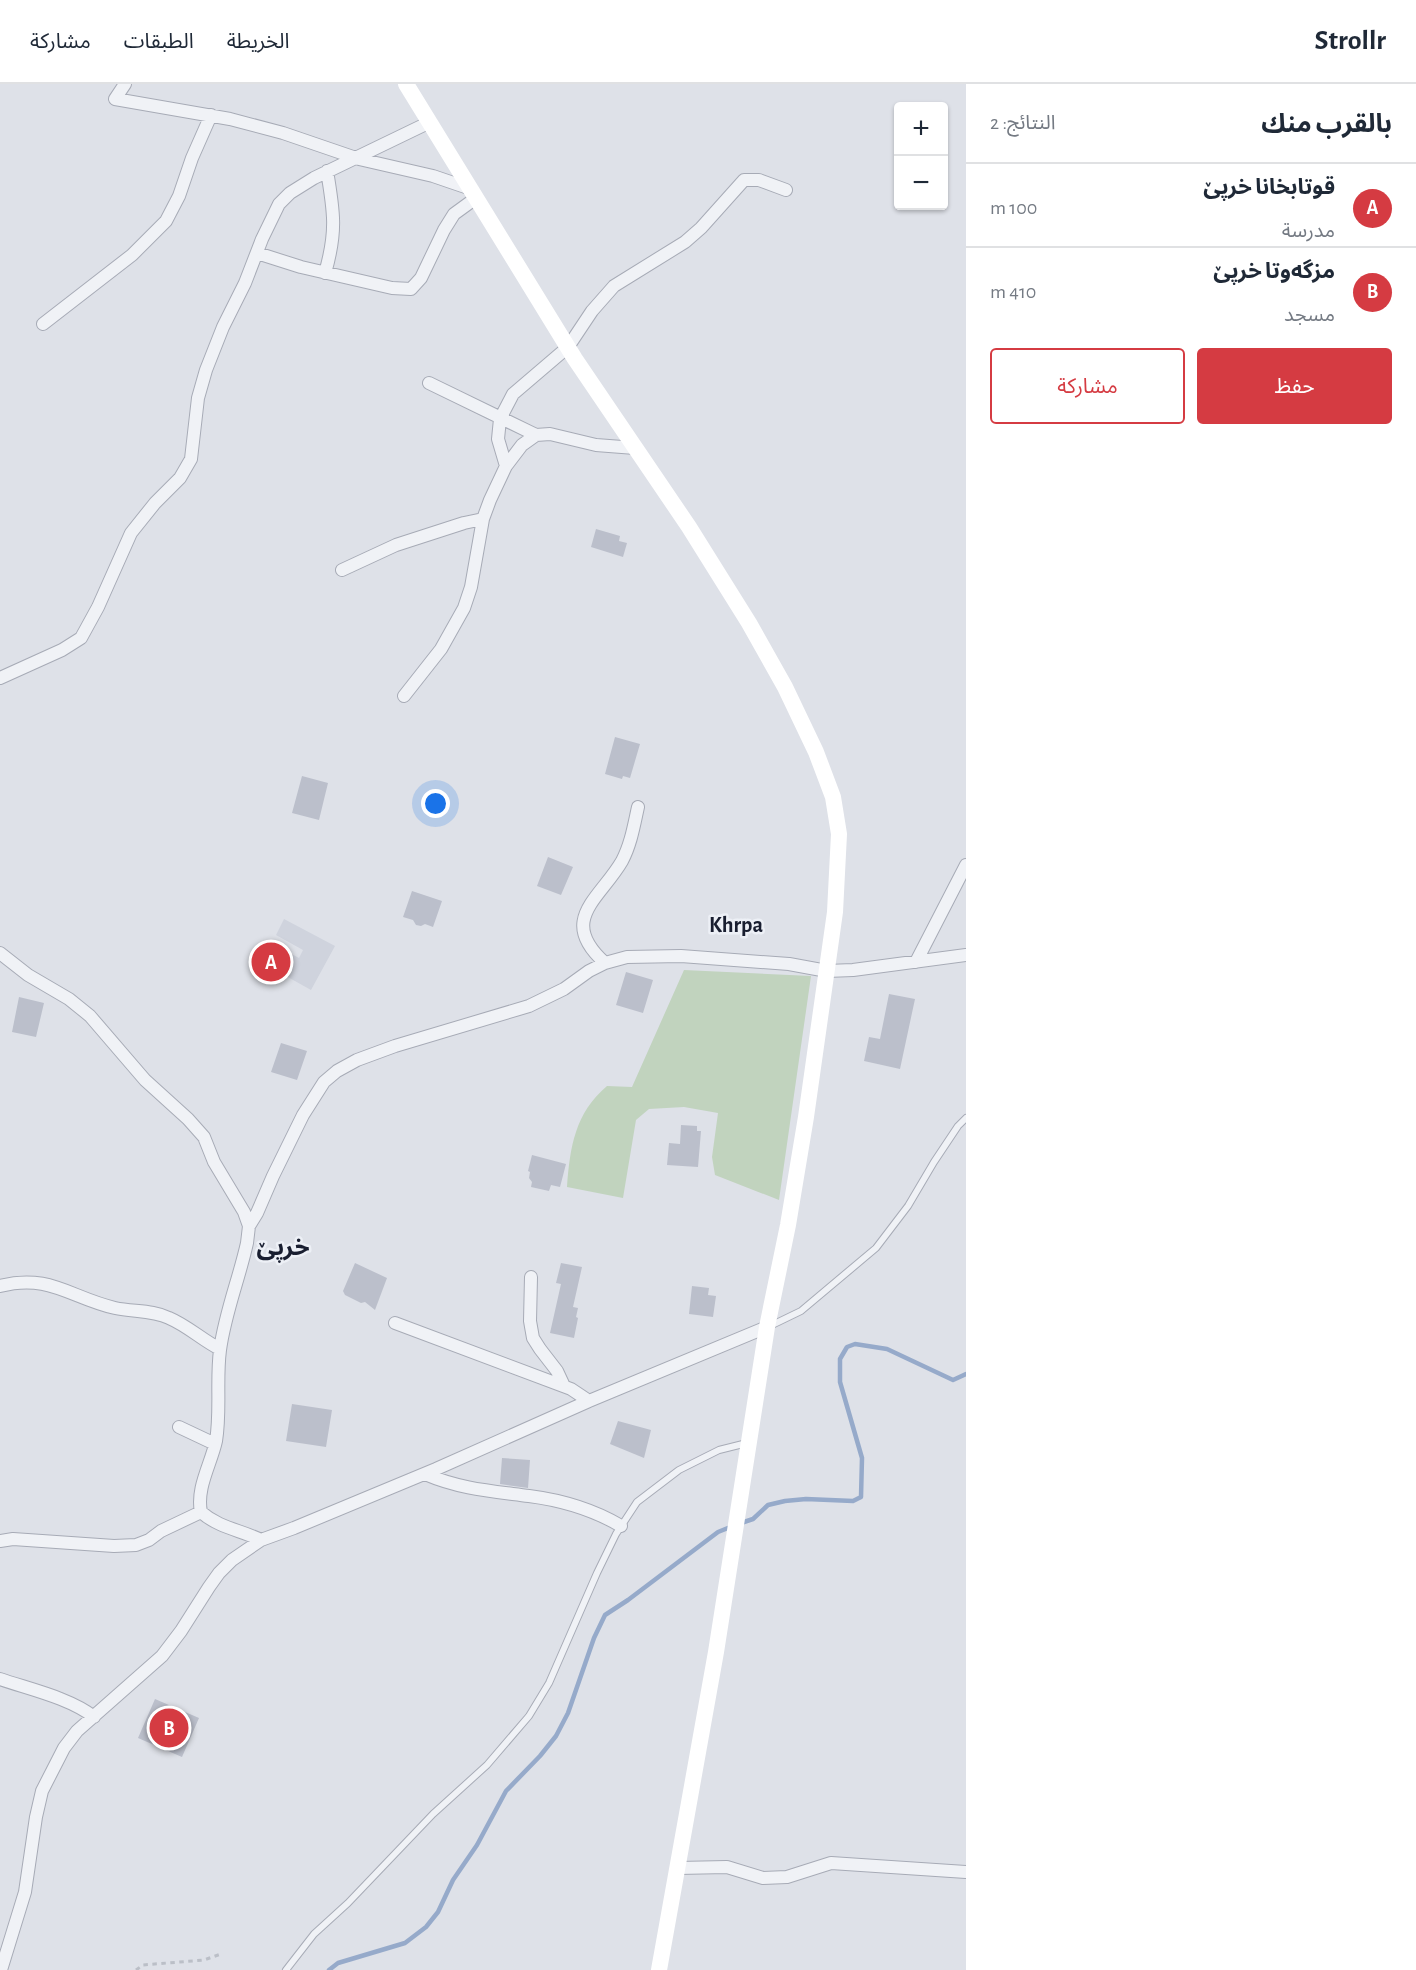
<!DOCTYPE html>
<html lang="ar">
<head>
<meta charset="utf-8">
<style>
  :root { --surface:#fff; --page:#f2f2f3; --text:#1f2937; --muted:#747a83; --line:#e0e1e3; --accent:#d53b42 }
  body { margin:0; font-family:"Alegreya Sans","Noto Sans Arabic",sans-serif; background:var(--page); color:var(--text); direction:rtl }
  .controls { position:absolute; right:18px; top:18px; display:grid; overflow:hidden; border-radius:6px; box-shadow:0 2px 4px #0004 }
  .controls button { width:54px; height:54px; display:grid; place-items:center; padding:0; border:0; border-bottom:2px solid var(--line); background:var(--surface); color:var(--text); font:30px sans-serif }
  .you { position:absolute; left:436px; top:720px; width:21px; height:21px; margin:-15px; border:4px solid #fff; border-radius:50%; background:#1a73e8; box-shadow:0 0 0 9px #1a73e833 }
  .badge { display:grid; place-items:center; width:39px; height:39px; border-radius:50%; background:var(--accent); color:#fff; font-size:20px; font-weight:700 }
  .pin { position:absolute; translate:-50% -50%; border:3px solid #fff; box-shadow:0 2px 6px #0006 }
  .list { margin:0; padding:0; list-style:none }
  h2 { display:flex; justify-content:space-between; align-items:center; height:78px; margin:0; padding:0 24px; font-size:26px }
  h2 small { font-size:20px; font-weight:400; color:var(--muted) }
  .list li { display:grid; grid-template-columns:39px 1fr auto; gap:18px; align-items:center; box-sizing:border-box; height:84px; padding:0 24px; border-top:2px solid var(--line) }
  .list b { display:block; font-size:22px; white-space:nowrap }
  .list p { margin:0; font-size:20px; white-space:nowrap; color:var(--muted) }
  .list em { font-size:20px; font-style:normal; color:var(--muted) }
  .actions { display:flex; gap:12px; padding:18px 24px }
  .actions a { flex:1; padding:14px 0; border:2px solid var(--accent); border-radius:6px; text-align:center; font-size:21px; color:var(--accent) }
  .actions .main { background:var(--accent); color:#fff }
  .map { position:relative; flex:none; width:966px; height:1886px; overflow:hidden; direction:ltr }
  header { display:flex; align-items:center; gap:36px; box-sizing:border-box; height:84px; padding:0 30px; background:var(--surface); border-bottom:2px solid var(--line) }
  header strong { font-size:28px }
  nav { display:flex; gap:33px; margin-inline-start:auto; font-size:21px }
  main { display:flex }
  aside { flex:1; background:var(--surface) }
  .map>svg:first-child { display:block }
  .built { fill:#cfd3dd }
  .green { fill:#c1d3be }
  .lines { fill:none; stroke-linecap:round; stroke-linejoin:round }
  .stream { stroke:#96aaca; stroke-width:4.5 }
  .building { fill:#bbbfcb }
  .lane-casing { stroke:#a7abb6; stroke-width:8 }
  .street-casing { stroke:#a7abb6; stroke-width:14 }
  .path { stroke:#bbbfc7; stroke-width:3; stroke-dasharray:4.5 4.5; stroke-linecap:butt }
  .lane { stroke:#f0f2f6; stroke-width:6 }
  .street { stroke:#f0f2f6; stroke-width:12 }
  .secondary { stroke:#fff; stroke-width:16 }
  .labels { text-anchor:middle; stroke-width:5; stroke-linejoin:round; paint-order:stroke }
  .neighbourhood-label { font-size:22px; font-weight:bold; fill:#191e30; stroke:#edf0f6 }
  .quarter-label { font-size:24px; font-weight:bold; fill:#191e30; stroke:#edf0f6 }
</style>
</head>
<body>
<header>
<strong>Strollr</strong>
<nav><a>الخريطة</a><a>الطبقات</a><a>مشاركة</a></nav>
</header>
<main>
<aside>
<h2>بالقرب منك<small>النتائج: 2</small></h2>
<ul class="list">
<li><span class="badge">A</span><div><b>قوتابخانا خرپێ</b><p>مدرسة</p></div><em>100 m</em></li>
<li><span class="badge">B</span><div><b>مزگەوتا خرپێ</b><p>مسجد</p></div><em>410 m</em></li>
</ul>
<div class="actions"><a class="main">حفظ</a><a>مشاركة</a></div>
</aside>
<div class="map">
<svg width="966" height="1886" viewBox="0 0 966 1886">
  <rect width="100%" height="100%" fill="#dee1e8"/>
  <path class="built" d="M284 835 335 862 311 906 277 887 274 892 256 883 269 858 299 874 303 866 276 851Z"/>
  <path class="green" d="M684 886 811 892 779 1116 715 1091 712 1073 718 1029 684 1023 649 1025 636 1036 623 1114 567 1103C570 1063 575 1029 607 1002L632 1003Z"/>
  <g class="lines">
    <path class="stream" d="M741 1439 753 1435 768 1421 785 1417 806 1415 853 1417 861 1413 862 1374 840 1298V1275L847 1263 855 1260 887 1265 953 1296 966 1290
      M329 1886 338 1879 405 1859 426 1843 438 1828 453 1796 477 1761 506 1707 540 1672 556 1652 568 1629 594 1554 605 1531 628 1516 718 1448 733 1442"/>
  </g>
  <path class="building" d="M596 445 620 452 619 457 627 459 623 473 591 463Z
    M615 653 640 660 630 694 623 692 622 695 605 690Z
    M302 692 328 699 319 736 292 729Z
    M548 773 573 783 561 811 537 802Z
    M412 807 442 817 433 843 425 840 421 842 416 841 413 836 403 833Z
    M626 888 653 896 643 929 616 921Z
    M889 910 915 915 900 985 864 977 869 953 880 955Z
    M19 913 44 919 36 953 12 948Z
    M281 959 307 967 297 996 271 988Z
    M681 1041 697 1042V1047H701L698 1083 667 1081 669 1059 680 1060Z
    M532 1071 566 1080 560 1103 551 1101 549 1107 531 1103 532 1098 529 1094 530 1088 528 1087Z
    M355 1179 387 1194 375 1226 365 1218 361 1219 345 1211 343 1207Z
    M561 1179 582 1183 573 1223 578 1224 576 1233 578 1234 574 1254 550 1249 561 1200 556 1199Z
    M692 1202 709 1204 708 1211 716 1212 713 1233 689 1230Z
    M292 1320 332 1326 326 1363 286 1357Z
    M618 1337 651 1346 644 1374 610 1360Z
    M502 1374 530 1376 528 1404 500 1400Z
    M155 1615 199 1634 182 1673 138 1654Z"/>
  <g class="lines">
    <defs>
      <path id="lane" d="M770 1242 801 1227 876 1164 908 1122 934 1078 958 1042 966 1034
        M286 1886 314 1850 348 1819 433 1730 487 1681 529 1632 549 1599 597 1489 616 1450 637 1418 679 1386 719 1366 747 1359"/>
      <path id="street" d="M125 0 115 15 230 35 283 49 359 75 433 92 471 105
        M257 169 301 183 392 204 411 205 421 194 444 146 454 130 476 114
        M325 189C337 148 334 128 327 87
        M43 240 132 171 166 137 179 112 192 74 211 31
        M429 299 536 351
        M506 382 498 355 500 335 513 310 568 263 592 227 614 202 685 158 701 144 744 96H759L786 106
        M342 486 396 461 464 439 483 435
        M0 594 62 566 81 554 98 523 131 449 155 419 180 394 191 375 198 314 206 286 223 243 245 199 262 155 279 120 290 109 314 94 430 38
        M404 612 441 565 464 524 471 503 483 435 490 416 506 382 522 361 536 351 550 350 596 361 635 364
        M0 869 28 891 69 915 90 932 145 996 188 1035 204 1053 214 1078 244 1128 249 1142 247 1159C239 1195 225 1229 220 1266 216 1296 221 1327 216 1357 211 1380 196 1404 201 1428 219 1444 241 1446 261 1456
        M916 878 966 781
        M605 879C557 836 600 815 622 777 631 760 634 741 638 723
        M249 1142 257 1129 273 1092 303 1031 324 998 337 987 357 976 395 962 529 922 564 905 589 887 605 879 627 873 681 872 789 880 827 887 853 886 966 871
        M531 1193 530 1237 533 1254 540 1265 557 1287 564 1302
        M0 1202C49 1189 71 1214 115 1224 133 1228 153 1226 169 1234 188 1242 202 1256 220 1265
        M395 1239 571 1305 589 1317
        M179 1343 215 1360
        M425 1390C460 1405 491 1407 529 1412 560 1416 594 1426 621 1442
        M0 1457 13 1455 114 1462 136 1461 149 1456 161 1447 201 1428
        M0 1595C29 1605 70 1614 94 1633
        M678 1784 727 1783 763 1794 787 1793 831 1779 966 1788
        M1 1886 25 1808 36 1733 42 1707 64 1664 77 1647 162 1572 181 1547 209 1503 219 1489 232 1476 261 1456 294 1444 436 1385 589 1317 767 1243"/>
    </defs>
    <use href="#lane" class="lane-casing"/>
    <use href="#street" class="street-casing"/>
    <path class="path" d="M136 1886 143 1881 204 1876 221 1870"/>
    <use href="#lane" class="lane"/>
    <use href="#street" class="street"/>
    <path class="secondary" d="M406 0 575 275 689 443 749 539 785 603 816 668 833 713 839 750 835 828 806 1033 788 1141 767 1243 716 1568 659 1886"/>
  </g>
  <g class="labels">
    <g class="neighbourhood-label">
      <text x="736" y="848">Khrpa</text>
    </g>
    <g class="quarter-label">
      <text x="283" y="1171">خرپێ</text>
    </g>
  </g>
</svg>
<div class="controls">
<button>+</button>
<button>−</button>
</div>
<div class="you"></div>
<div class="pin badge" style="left:271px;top:878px">A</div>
<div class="pin badge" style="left:169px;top:1644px">B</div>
</div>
</main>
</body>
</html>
